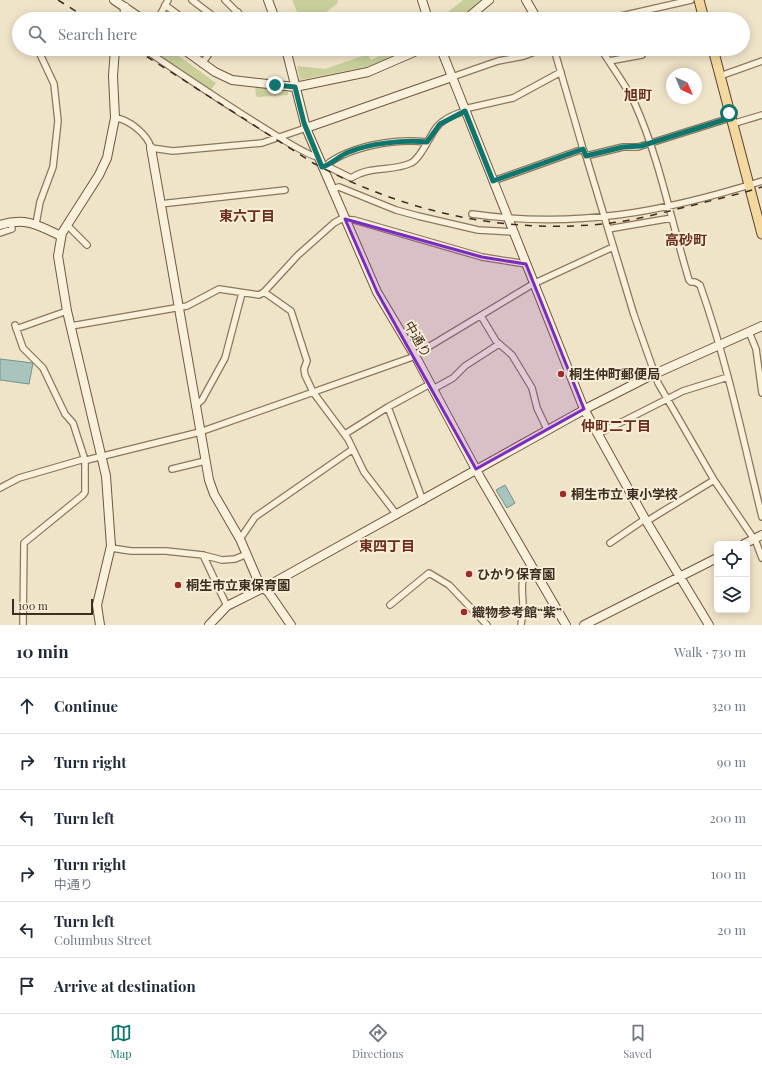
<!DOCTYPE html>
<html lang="en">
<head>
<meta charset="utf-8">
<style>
  :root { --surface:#fff; --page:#f2f2f3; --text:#1f2937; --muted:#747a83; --line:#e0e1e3; --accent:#0f766e }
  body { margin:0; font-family:"Playfair Display","Noto Sans JP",serif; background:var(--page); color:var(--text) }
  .controls { position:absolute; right:12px; bottom:12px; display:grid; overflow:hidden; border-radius:6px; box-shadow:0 2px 10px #0003 }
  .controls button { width:36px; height:36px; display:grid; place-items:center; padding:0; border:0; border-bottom:1px solid var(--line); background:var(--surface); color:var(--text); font:20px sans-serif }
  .compass { position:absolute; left:666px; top:68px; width:36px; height:36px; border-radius:50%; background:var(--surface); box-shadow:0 2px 10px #0003; rotate:136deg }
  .scale { position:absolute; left:12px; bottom:10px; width:81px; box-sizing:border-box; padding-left:4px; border:2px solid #3d2e20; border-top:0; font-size:11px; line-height:14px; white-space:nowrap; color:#3d2e20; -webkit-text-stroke:3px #f7eed8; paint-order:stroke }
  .stop { position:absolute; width:12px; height:12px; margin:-9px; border:3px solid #0f766e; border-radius:50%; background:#fff }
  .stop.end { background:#0f766e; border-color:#fff; box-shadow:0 1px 4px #0008 }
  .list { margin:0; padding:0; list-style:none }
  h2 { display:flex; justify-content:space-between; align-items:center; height:52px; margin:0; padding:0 16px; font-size:17px }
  h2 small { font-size:13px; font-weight:400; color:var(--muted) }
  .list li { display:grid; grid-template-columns:26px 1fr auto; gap:12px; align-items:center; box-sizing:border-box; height:56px; padding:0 16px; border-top:1px solid var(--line) }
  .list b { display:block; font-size:15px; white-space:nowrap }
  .list p { margin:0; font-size:13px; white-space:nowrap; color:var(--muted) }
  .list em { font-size:13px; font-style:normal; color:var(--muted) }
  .icon { flex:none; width:22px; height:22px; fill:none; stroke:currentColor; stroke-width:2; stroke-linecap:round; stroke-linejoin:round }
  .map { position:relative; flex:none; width:762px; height:625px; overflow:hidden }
  .search { position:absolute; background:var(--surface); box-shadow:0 2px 10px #0003; left:12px; right:12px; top:12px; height:44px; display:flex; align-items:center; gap:10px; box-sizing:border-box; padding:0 14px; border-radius:22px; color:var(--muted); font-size:15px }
  .sheet { height:388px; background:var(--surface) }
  nav { display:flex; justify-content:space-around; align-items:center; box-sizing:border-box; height:56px; border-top:1px solid var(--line); background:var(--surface); font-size:11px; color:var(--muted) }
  nav a { display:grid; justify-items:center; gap:2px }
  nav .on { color:var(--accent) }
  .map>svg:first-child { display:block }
  .green { fill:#c9cf9b }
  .water { fill:#a9c4bc; stroke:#6f938a }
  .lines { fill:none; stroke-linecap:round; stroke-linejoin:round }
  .street-casing { stroke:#8d765c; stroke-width:8 }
  .secondary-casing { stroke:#6f573f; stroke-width:10 }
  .primary-casing { stroke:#5b4430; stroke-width:11 }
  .street { stroke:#faf1dc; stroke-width:5.5 }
  .secondary { stroke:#faf1dc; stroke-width:8 }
  .primary { stroke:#f3d9a0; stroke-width:9 }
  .rail { stroke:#3d2e20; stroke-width:1.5; stroke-dasharray:7 7; stroke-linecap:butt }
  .route { stroke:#0f766e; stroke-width:5 }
  .marked { fill:#7b2cbf; fill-opacity:0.2; stroke:#7b2cbf; stroke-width:3; stroke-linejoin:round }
  .poi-dot { fill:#9e2a2b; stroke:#f7eed8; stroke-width:1.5 }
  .labels { text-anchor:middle; stroke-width:4; stroke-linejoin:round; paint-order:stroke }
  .street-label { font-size:13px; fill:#3d2e20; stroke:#f7eed8 }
  .poi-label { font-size:13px; font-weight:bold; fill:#3d2e20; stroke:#f7eed8; text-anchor:start }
  .neighbourhood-label { font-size:14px; font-weight:bold; fill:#6b2e1e; stroke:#f7eed8 }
</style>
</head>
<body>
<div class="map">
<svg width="762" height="625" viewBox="0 0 762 625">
  <rect width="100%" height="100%" fill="#f0e4c8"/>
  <path class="green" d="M292 0H338L337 4 326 12 325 19H300Z
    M463 0H481L458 19H433L432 17 438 13 442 17Z
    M148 49H169L216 83 211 90Z
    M393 49H410L371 66 300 80 297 66 325 69 368 54 371 60Z
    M257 86 288 91V95L258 97 256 96 255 87Z"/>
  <path class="water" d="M0 359 33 363 29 384 0 380Z
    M505 485 515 503 507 508 496 490Z"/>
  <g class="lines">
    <defs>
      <path id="street" d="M192 0 217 19
        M225 0 244 19
        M165 5 184 19
        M158 19 168 0
        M233 19 238 12
        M608 19 691 0
        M144 49C168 65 302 157 318 157
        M554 49 583 149
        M601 49C612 67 626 85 635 104 660 160 671 221 689 280L691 282H695L700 285C727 361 743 439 762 517
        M609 61 642 55
        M202 64 212 49
        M720 76 762 61
        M452 77 498 61 524 56 542 49
        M464 109 513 98 561 72
        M115 118C129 119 148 135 151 148L173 151 262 143 306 128
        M732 124 762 115
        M586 156 634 315 658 383 714 480 756 542 762 558
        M325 166C349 146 396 138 427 142
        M322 167 331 168 351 178C371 165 392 172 411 163 420 159 430 136 436 128 442 120 455 114 465 111
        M493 181 583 149 586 156 623 147H638L730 118
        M332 189 339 187 396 210 418 216 478 230 514 232
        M160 204 285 190
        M472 214C576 229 663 212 762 181
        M36 224 40 202 53 167 58 121 54 84 39 52
        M67 225 87 245
        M608 229 672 218
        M0 233 12 229 11 222
        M264 292 291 311 307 361 304 369 305 375 313 392 348 439 364 472 397 515
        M481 316 496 341 512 355 532 388 537 408 547 429
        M15 325 23 348 43 368 65 414 73 423 85 460V492L83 495 24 543 23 625
        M71 326 187 306 219 289 259 295 264 292 298 255 334 223 341 219 354 220 482 257 526 264
        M16 329 67 311
        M749 332 756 349 762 393
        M433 389 453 378 465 366 499 344
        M195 406 202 400 225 358 242 293
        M388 407 423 501
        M345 434 388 407 430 384
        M598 434 683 391 728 377
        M172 469 205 461
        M0 488 19 478 81 460H87L200 432 410 358 533 284 613 247
        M647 521 714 480
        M240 539 255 517 353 449
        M610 543 645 519
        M111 548 131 551H166L203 555 222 560 235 559 247 554
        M203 555 227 606
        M390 605 429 573 449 585 487 625
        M521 625C522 618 523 612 523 606 523 591 518 577 532 568"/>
      <path id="secondary" d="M114 0 142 19
        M268 0 275 19
        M422 0 428 19
        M526 0 537 19
        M124 19 125 7
        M466 19 489 0
        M183 49 215 72 232 80 295 87 368 72 421 49
        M286 49 306 128 377 292 418 361 480 477 566 625
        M441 49 584 409 645 519 709 625
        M306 128 452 77
        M151 148 209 480 214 494 240 539 259 583 269 593 291 625
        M0 225C25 217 38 225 61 236
        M744 544 762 535
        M100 625 97 605 111 546 106 476 67 311 58 256 62 233 99 175 107 158 115 118 113 76 115 49
        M209 625 227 606 271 584 589 407 650 376 762 326
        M584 625 717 558"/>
      <path id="primary" d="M699 0 704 19
        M713 49 762 234"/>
    </defs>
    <use href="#street" class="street-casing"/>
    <use href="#secondary" class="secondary-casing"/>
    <use href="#primary" class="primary-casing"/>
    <use href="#street" class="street"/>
    <use href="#secondary" class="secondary"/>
    <use href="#primary" class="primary"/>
    <path class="rail" d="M58 0 88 19
      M135 49 313 163C402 211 501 234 602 224 634 221 664 212 694 205 717 199 740 194 762 187"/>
  </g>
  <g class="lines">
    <path class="route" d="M275 85 295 87 304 123 322 167C331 165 340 155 349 152 370 143 405 140 427 142L440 124 465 111 493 181 583 149 586 156 623 147 641 146 730 118 729 113"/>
  </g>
  <path class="marked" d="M345 219 482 257 526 264 584 409 476 469 377 292Z"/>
  <g class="poi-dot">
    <circle cx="561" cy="374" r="4"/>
    <circle cx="563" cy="494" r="4"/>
    <circle cx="469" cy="574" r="4"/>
    <circle cx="178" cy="585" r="4"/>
    <circle cx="464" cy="612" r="4"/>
  </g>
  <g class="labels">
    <g class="street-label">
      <text transform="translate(418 339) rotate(60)" y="5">中通り</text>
    </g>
    <g class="poi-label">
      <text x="569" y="379">桐生仲町郵便局</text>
      <text x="571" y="499">桐生市立 東小学校</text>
      <text x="477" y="579">ひかり保育園</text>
      <text x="186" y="590">桐生市立東保育園</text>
      <text x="472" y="617">織物参考館“紫”</text>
    </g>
    <g class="neighbourhood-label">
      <text x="638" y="100">旭町</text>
      <text x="247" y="221">東六丁目</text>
      <text x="686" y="245">高砂町</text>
      <text x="616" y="431">仲町二丁目</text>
      <text x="387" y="551">東四丁目</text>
    </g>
  </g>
</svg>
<div class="controls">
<button><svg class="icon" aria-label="locate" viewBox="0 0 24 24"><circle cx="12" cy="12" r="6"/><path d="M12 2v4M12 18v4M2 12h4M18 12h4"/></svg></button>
<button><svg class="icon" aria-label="layers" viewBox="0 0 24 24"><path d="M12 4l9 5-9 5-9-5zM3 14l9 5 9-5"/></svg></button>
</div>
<svg class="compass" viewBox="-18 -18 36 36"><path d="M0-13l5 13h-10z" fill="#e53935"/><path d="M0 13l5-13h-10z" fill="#747a83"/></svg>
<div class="scale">100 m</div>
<div class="stop" style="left:729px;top:113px"></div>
<div class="stop end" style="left:275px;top:85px"></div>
<div class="search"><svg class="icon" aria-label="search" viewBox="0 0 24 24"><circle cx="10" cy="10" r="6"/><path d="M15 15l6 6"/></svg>Search here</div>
</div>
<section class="sheet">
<h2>10 min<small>Walk · 730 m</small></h2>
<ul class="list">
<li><svg class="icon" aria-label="ahead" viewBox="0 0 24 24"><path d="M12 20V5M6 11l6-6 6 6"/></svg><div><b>Continue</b></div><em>320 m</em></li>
<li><svg class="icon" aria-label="right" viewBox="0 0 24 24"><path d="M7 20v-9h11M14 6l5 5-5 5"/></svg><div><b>Turn right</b></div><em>90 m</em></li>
<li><svg class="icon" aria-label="left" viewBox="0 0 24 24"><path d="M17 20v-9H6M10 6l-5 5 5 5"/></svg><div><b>Turn left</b></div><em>200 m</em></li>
<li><svg class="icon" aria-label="right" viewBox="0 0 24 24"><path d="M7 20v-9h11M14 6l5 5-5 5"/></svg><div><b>Turn right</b><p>中通り</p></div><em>100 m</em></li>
<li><svg class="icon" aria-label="left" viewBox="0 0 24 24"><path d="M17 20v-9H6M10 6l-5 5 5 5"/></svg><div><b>Turn left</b><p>Columbus Street</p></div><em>20 m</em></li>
<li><svg class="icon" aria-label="arrive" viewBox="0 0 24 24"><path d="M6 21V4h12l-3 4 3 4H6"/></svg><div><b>Arrive at destination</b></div></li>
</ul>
</section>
<nav>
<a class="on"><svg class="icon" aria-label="map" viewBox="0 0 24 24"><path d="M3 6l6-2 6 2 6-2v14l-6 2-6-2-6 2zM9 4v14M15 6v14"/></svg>Map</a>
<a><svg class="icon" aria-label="directions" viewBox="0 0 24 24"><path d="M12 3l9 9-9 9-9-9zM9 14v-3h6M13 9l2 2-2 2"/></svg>Directions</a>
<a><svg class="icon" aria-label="saved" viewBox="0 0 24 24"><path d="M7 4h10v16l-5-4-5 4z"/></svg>Saved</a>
</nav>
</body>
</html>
